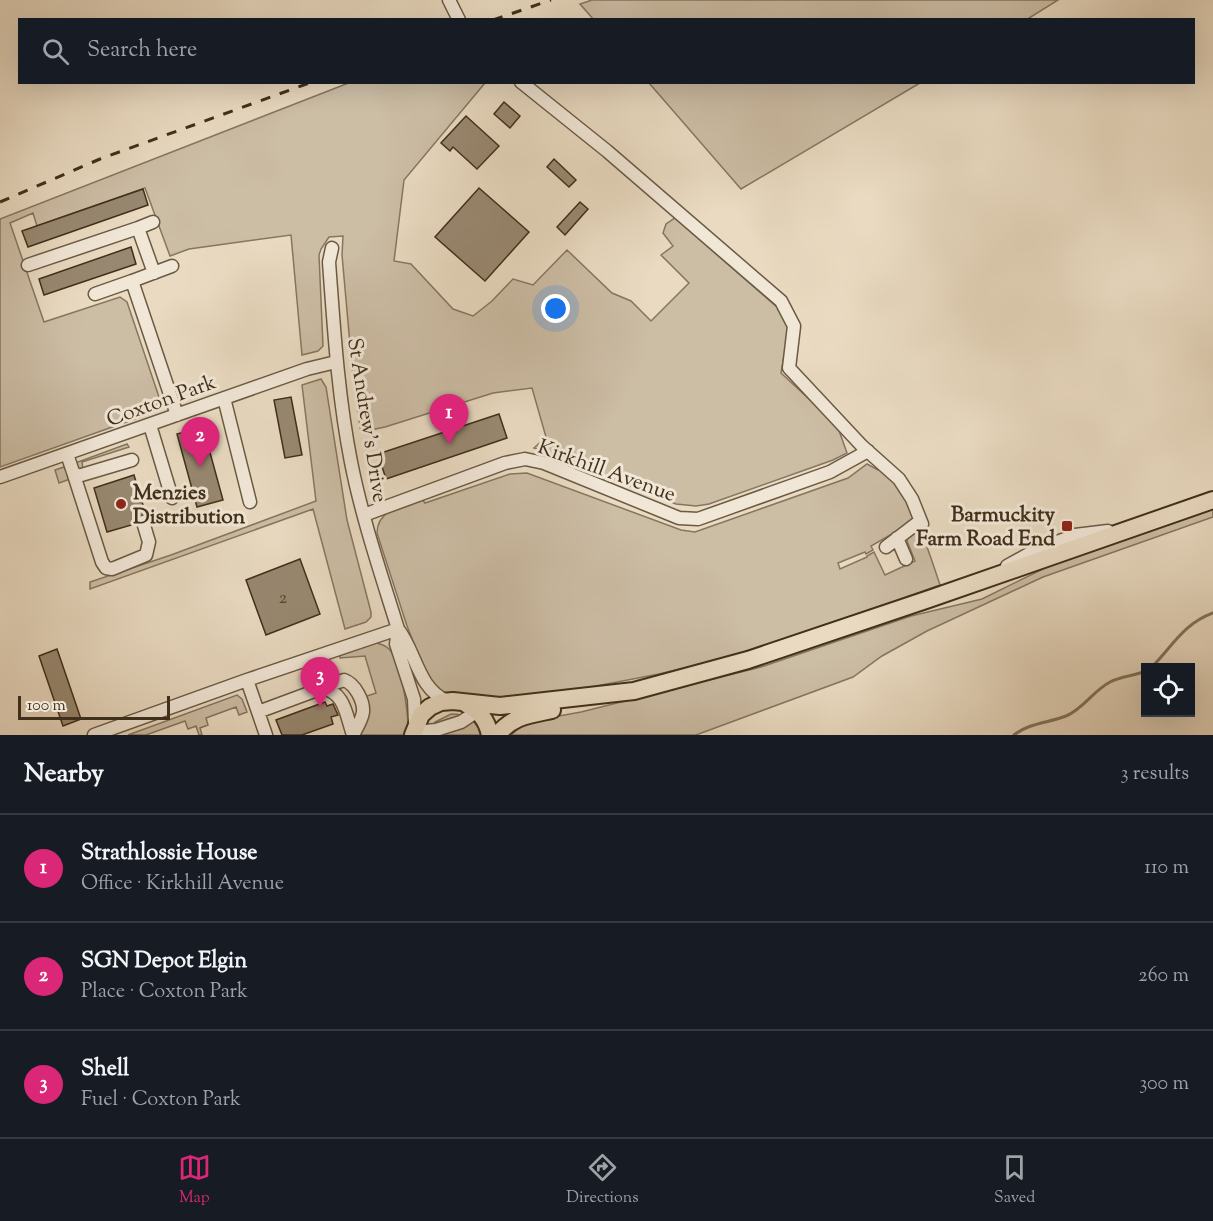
<!DOCTYPE html>
<html lang="en">
<head>
<meta charset="utf-8">
<style>
  :root { --surface:#171b24; --page:#242831; --text:#f1f3f6; --muted:#9ea1a6; --line:#363941; --accent:#db2777 }
  body { margin:0; font-family:"Sorts Mill Goudy",serif; background:var(--page); color:var(--text) }
  .controls { position:absolute; right:18px; bottom:18px; display:grid; overflow:hidden; border-radius:0px; box-shadow:0 6px 24px #0002 }
  .controls button { width:54px; height:54px; display:grid; place-items:center; padding:0; border:0; border-bottom:2px solid var(--line); background:var(--surface); color:var(--text); font:30px sans-serif }
  .scale { position:absolute; left:18px; bottom:15px; width:152px; box-sizing:border-box; padding-left:6px; border:3px solid #402f1a; border-top:0; font-size:16px; line-height:21px; white-space:nowrap; color:#402f1a; -webkit-text-stroke:4px #f1e7d7; paint-order:stroke }
  .you { position:absolute; left:556px; top:309px; width:21px; height:21px; margin:-15px; border:4px solid #fff; border-radius:50%; background:#1a73e8; box-shadow:0 0 0 9px #1a73e833 }
  .badge { display:grid; place-items:center; width:39px; height:39px; border-radius:50%; background:var(--accent); color:#fff; font-size:20px; font-weight:700 }
  .pin { position:absolute; translate:-50% -50px; filter:drop-shadow(0 2px 3px #0008) }
  .pin::after { content:''; position:absolute; top:32px; width:21px; height:18px; background:inherit; clip-path:polygon(0 0,100% 0,50% 100%) }
  .list { margin:0; padding:0; list-style:none }
  h2 { display:flex; justify-content:space-between; align-items:center; height:78px; margin:0; padding:0 24px; font-size:26px }
  h2 small { font-size:20px; font-weight:400; color:var(--muted) }
  .list li { display:grid; grid-template-columns:39px 1fr auto; gap:18px; align-items:center; box-sizing:border-box; height:108px; padding:0 24px; border-top:2px solid var(--line) }
  .list b { display:block; font-size:22px; white-space:nowrap }
  .list p { margin:0; font-size:20px; white-space:nowrap; color:var(--muted) }
  .list em { font-size:20px; font-style:normal; color:var(--muted) }
  .icon { flex:none; width:33px; height:33px; fill:none; stroke:currentColor; stroke-width:2; stroke-linecap:round; stroke-linejoin:round }
  .map { position:relative; flex:none; width:1213px; height:735px; overflow:hidden }
  .search { position:absolute; background:var(--surface); box-shadow:0 6px 24px #0002; left:18px; right:18px; top:18px; height:66px; display:flex; align-items:center; gap:15px; box-sizing:border-box; padding:0 21px; border-radius:0px; color:var(--muted); font-size:22px }
  .sheet { height:402px; background:var(--surface) }
  nav { display:flex; justify-content:space-around; align-items:center; box-sizing:border-box; height:84px; border-top:2px solid var(--line); background:var(--surface); font-size:16px; color:var(--muted) }
  nav a { display:grid; justify-items:center; gap:3px }
  nav .on { color:var(--accent) }
  .map>svg:first-child { display:block }
  .green { fill:#ccbda5; stroke:#867660; stroke-width:1.5; fill-rule:evenodd }
  .lines { fill:none; stroke-linecap:round; stroke-linejoin:round }
  .stream { stroke:#83735c; stroke-width:3 }
  .building { fill:#988871; stroke:#402f1a; stroke-width:1.5 }
  .minor-casing { stroke:#6a5a44; stroke-width:15 }
  .highway-casing { stroke:#402f1a; stroke-width:20 }
  .minor { stroke:#f1e7d7; stroke-width:12 }
  .highway { stroke:#e9dac1; stroke-width:16 }
  .rail { stroke:#402f1a; stroke-width:3; stroke-dasharray:10 10; stroke-linecap:butt }
  .poi-dot { fill:#8f2418; stroke:#f1e7d7; stroke-width:2 }
  .labels { text-anchor:middle; stroke-width:6; stroke-linejoin:round; paint-order:stroke }
  .number-label { font-size:18px; fill:#564530 }
  .street-label { font-size:21px; fill:#402f1a; stroke:#f1e7d7 }
  .poi-label { font-size:21px; font-weight:bold; fill:#402f1a; stroke:#f1e7d7; text-anchor:start }
</style>
</head>
<body>
<div class="map">
<svg width="1213" height="735" viewBox="0 0 1213 735">
  <rect width="100%" height="100%" fill="#e9dac1"/>
  <filter id="stains"><feTurbulence type="fractalNoise" baseFrequency=".00333" numOctaves="4"/><feColorMatrix values="0 0 0 0 .2 0 0 0 0 .09 0 0 0 0 .02 0 0 0 .5 -.17"/></filter>
  <radialGradient id="worn" r=".72"><stop offset=".6" stop-color="#630" stop-opacity="0"/><stop offset="1" stop-color="#630" stop-opacity=".3"/></radialGradient>
  <path class="green" d="M592 0H1058L1026 20H594L580 4Z
    M351 82 485 83 404 180 394 261 411 264 453 309 473 316 492 301 513 279 533 285 567 250 612 293 631 301 651 321 689 283 661 255 673 246 663 233 666 224 675 218 778 308 789 328 781 373 837 425 847 453 833 460 709 504 696 506 676 504 534 448 546 437 532 388 493 393 385 427 361 432 354 389 342 255 343 236 329 237 321 249 319 255 323 346 318 351 302 355 291 235 189 249 170 256 145 188 37 226 33 213 10 223 44 322 120 297 127 302 159 397 156 405 146 415 0 467V219Z
    M649 83H920L741 189Z
    M321 379 326 387 347 520 371 612V617L366 622 345 629 313 509 90 589V582L171 555 316 501 302 385Z
    M127 444 129 447 82 462 83 469 80 470 75 463Z
    M867 464 878 470 880 467C913 498 926 543 940 585L800 635 714 661 659 674 570 691 505 698 445 694 439 691 426 674 407 626 377 533C377 509 405 505 422 499L425 503 510 474 527 473 681 530 695 532 848 478ZM902 528 915 561 885 575 874 552 867 556V557L840 569 838 563 865 552 866 554 873 550 871 546Z
    M64 467 70 479 59 483 55 470Z
    M1213 509V517L1043 577 927 631 882 656 853 677 696 735H511L518 729 517 725 520 723 581 712 761 667 911 616 982 599 1047 567Z
    M371 642C377 643 384 644 389 649 402 661 409 717 408 735H357L364 697 376 693 365 656 340 658 339 653Z
    M237 695 242 699 247 712 239 715 236 707 206 718 208 725 200 728 202 735H199L196 726 188 729 185 721 146 735H128Z
    M451 714C466 714 477 720 482 735H428L435 722Z"/>
  <g class="lines">
    <path class="stream" d="M1151 668C1172 647 1183 624 1213 613
      M1014 735C1029 723 1048 723 1066 716 1083 709 1093 691 1110 682 1121 676 1134 676 1146 671"/>
  </g>
  <path class="building" d="M504 102 520 116 510 128 494 114Z
    M466 116 499 146 477 169 453 147 450 151 441 143Z
    M554 159 576 180 569 187 547 167Z
    M479 188 529 232 485 281 435 237Z
    M143 189 148 205 28 247 22 231Z
    M580 202 588 209 565 235 557 227Z
    M131 247 136 264 44 295 39 279Z
    M291 397 302 455 285 458 274 400Z
    M499 414 507 438 386 479 378 454Z
    M203 427 223 500 197 507 177 434Z
    M134 475 146 515 137 516 135 524 107 532 94 488Z
    M300 559 320 614 266 635 246 580Z
    M57 649 81 719 63 726 39 656Z
    M325 702 327 706 333 704 338 715 331 717 333 724 302 735H282L276 720Z"/>
  <g class="lines">
    <defs>
      <path id="minor" d="M449 0 459 20
        M521 82 607 151 781 301 794 326 789 368 862 446 899 479 912 499 922 524
        M138 228 153 222
        M332 248 329 262C334 329 338 396 351 462 362 518 381 574 398 629 416 652 418 689 447 701
        M28 265 138 228 154 273
        M172 266 132 281 177 415
        M95 294 132 281
        M224 398 250 502
        M150 425 172 498
        M67 454 73 472 78 476 132 460
        M73 472 102 562 106 568 112 569 146 555 149 542 143 522
        M0 477 307 369 336 362
        M364 515 505 463 525 459 544 463 679 518 698 519 830 472 868 451
        M897 538 906 559
        M886 547 920 521
        M1007 566 1034 551 1075 535 1108 531
        M398 629 396 644 414 699 415 723
        M247 680 266 735
        M322 688C345 692 346 715 353 735
        M258 712 344 680C355 684 364 701 363 712 362 720 356 729 353 735
        M414 732 436 730 461 722 482 708
        M94 735 247 680 398 629"/>
      <path id="highway" d="M466 704C479 710 487 720 490 735
        M413 735 421 715 430 707 441 702 453 701 500 706 634 691 748 660 929 599 1213 500
        M497 735C513 716 528 715 552 710"/>
    </defs>
    <use href="#minor" class="minor-casing"/>
    <use href="#highway" class="highway-casing"/>
    <use href="#minor" class="minor"/>
    <use href="#highway" class="highway"/>
    <path class="rail" d="M493 20 551 0
      M0 202 100 159 312 82"/>
  </g>
  <g class="poi-dot">
    <circle cx="121" cy="504" r="6"/>
    <rect x="1061" y="520" width="12" height="12" rx="3"/>
  </g>
  <g class="labels">
    <g class="number-label">
      <text x="283" y="603">2</text>
    </g>
    <g class="street-label">
      <text transform="translate(161 400) rotate(-20)" y="7">Coxton Park</text>
      <text transform="translate(368 420) rotate(81)" y="7">St Andrew's Drive</text>
      <text transform="translate(607 470) rotate(20)" y="7">Kirkhill Avenue</text>
    </g>
    <g class="poi-label">
      <text x="133" y="499">Menzies<tspan x="133" dy="24">Distribution</tspan></text>
      <text x="1055" y="521" text-anchor="end">Barmuckity<tspan x="1055" dy="24">Farm Road End</tspan></text>
    </g>
  </g>
  <rect width="100%" height="100%" filter="url(#stains)"/>
  <rect width="100%" height="100%" fill="url(#worn)"/>
</svg>
<div class="controls">
<button><svg class="icon" aria-label="locate" viewBox="0 0 24 24"><circle cx="12" cy="12" r="6"/><path d="M12 2v4M12 18v4M2 12h4M18 12h4"/></svg></button>
</div>
<div class="scale">100 m</div>
<div class="you"></div>
<div class="pin badge" style="left:449px;top:444px">1</div>
<div class="pin badge" style="left:200px;top:467px">2</div>
<div class="pin badge" style="left:320px;top:707px">3</div>
<div class="search"><svg class="icon" aria-label="search" viewBox="0 0 24 24"><circle cx="10" cy="10" r="6"/><path d="M15 15l6 6"/></svg>Search here</div>
</div>
<section class="sheet">
<h2>Nearby<small>3 results</small></h2>
<ul class="list">
<li><span class="badge">1</span><div><b>Strathlossie House</b><p>Office · Kirkhill Avenue</p></div><em>110 m</em></li>
<li><span class="badge">2</span><div><b>SGN Depot Elgin</b><p>Place · Coxton Park</p></div><em>260 m</em></li>
<li><span class="badge">3</span><div><b>Shell</b><p>Fuel · Coxton Park</p></div><em>300 m</em></li>
</ul>
</section>
<nav>
<a class="on"><svg class="icon" aria-label="map" viewBox="0 0 24 24"><path d="M3 6l6-2 6 2 6-2v14l-6 2-6-2-6 2zM9 4v14M15 6v14"/></svg>Map</a>
<a><svg class="icon" aria-label="directions" viewBox="0 0 24 24"><path d="M12 3l9 9-9 9-9-9zM9 14v-3h6M13 9l2 2-2 2"/></svg>Directions</a>
<a><svg class="icon" aria-label="saved" viewBox="0 0 24 24"><path d="M7 4h10v16l-5-4-5 4z"/></svg>Saved</a>
</nav>
</body>
</html>
